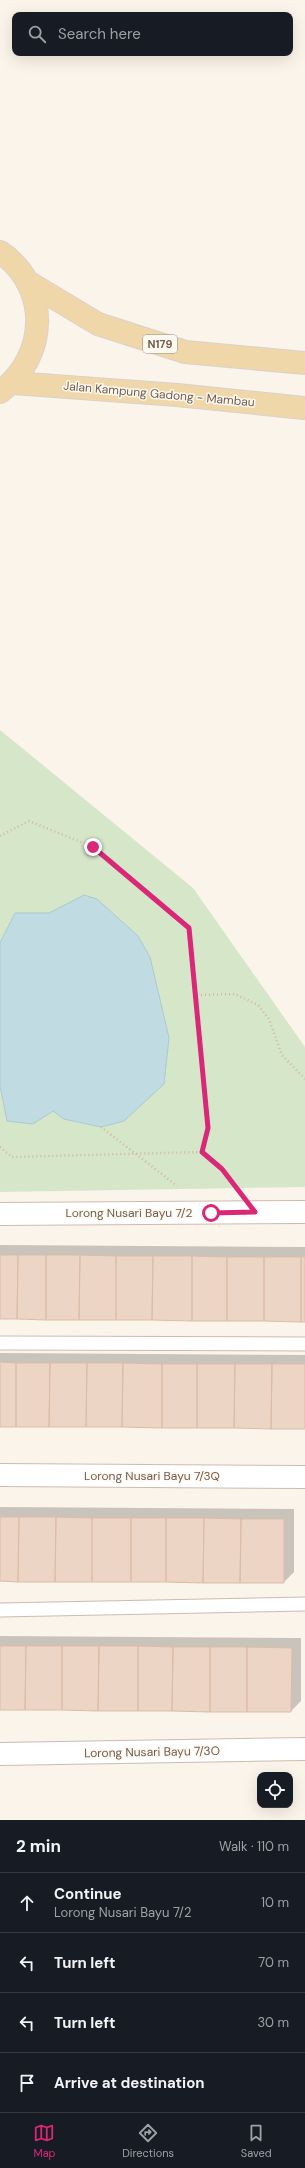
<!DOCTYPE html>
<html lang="en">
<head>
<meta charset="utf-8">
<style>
  :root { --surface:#171b24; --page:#20242c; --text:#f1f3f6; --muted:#9ea1a6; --line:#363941; --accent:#db2777 }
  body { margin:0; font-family:"DM Sans",sans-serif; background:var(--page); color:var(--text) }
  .controls { position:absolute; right:12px; bottom:12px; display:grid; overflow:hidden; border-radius:8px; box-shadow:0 4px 16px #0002 }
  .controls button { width:36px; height:36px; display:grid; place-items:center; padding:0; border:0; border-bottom:1px solid var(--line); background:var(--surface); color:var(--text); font:20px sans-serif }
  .stop { position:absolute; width:12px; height:12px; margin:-9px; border:3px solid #db2777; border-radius:50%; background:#fff }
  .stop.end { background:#db2777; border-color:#fff; box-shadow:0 1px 4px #0008 }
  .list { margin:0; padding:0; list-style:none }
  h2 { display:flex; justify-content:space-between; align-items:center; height:52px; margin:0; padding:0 16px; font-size:17px }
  h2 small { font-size:13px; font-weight:400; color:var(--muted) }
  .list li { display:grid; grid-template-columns:26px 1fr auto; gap:12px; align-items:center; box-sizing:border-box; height:60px; padding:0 16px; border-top:1px solid var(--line) }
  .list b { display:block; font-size:15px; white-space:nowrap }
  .list p { margin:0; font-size:13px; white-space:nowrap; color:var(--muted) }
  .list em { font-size:13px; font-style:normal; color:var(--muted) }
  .icon { flex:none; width:22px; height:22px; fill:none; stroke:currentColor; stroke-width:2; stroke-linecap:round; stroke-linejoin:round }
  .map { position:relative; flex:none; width:305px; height:1820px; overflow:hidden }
  .search { position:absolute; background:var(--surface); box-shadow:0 4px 16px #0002; left:12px; right:12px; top:12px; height:44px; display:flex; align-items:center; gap:10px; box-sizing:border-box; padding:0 14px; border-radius:8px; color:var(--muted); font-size:15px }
  .sheet { height:292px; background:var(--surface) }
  nav { display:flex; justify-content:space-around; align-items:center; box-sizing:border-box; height:56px; border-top:1px solid var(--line); background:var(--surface); font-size:11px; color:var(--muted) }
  nav a { display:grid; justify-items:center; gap:2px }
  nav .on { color:var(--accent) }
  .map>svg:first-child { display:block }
  .green { fill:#d5e6c9 }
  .water { fill:#c0dce2; stroke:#a8cbd2 }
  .shadow { fill:#0003 }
  .building { fill:#ecd5c4; stroke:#ddbca7 }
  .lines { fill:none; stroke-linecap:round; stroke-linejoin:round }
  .service-casing { stroke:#cbbcb1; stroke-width:15 }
  .minor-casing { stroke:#cbbcb1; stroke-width:24 }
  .primary-casing { stroke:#d8d2ce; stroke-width:24 }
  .path { stroke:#d1b8a7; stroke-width:2.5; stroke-dasharray:1 3; stroke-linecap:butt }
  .service { stroke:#fff; stroke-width:13 }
  .minor { stroke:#fff; stroke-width:22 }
  .primary { stroke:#f0d7aa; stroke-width:22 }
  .route { stroke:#db2777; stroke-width:5 }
  .labels { text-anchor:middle; stroke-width:3; stroke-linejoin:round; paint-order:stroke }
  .shield { fill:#fdf8f0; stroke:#9c8c80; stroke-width:1 }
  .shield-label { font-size:11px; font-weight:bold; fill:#725d50 }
  .street-label { font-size:12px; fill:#725d50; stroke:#fdf8f0 }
</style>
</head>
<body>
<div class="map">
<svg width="305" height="1820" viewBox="0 0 305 1820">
  <rect width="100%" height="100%" fill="#faf4ea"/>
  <path class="green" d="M0 730 193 888 305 1047V1187L0 1192Z"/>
  <path class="water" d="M84 895 97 899 138 936 150 957 169 1038 164 1084 124 1121 101 1127 64 1119 53 1111 33 1124 7 1121 0 1086V943L15 913H49Z"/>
  <path class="shadow" d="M0 1245 305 1247V1321L0 1318Z
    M0 1353 305 1355V1428L0 1426Z
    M0 1507 294 1509V1572L284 1582 0 1580Z
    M0 1636 301 1638V1701L291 1711 0 1709Z"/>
  <path class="building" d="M0 1255H18L17 1319H0Z
    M18 1255H46V1320L17 1319Z
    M46 1255H80L79 1320H46Z
    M80 1255 116 1256V1320H79Z
    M116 1256H153L152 1320H116Z
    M153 1256H192V1321L152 1320Z
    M192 1256 227 1257V1321H192Z
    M227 1257H264V1321H227Z
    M264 1257H301V1322L264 1321Z
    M301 1257H305V1322H301Z
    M0 1362 16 1363V1427H0Z
    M16 1363H50L49 1427H16Z
    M50 1363H87L86 1427H49Z
    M87 1363H123L122 1427H86Z
    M123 1363 162 1364V1428L122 1427Z
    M162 1364H197V1428H162Z
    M197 1364H235L234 1428H197Z
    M235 1364H272L271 1429 234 1428Z
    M272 1364H305V1429H271Z
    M0 1517H19L18 1582 0 1581Z
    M19 1517H56L55 1582H18Z
    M56 1517 92 1518V1582H55Z
    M92 1518H131V1582H92Z
    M131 1518H166V1582H131Z
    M166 1518H204L203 1583 166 1582Z
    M204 1518 241 1519 240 1583H203Z
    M241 1519H284V1583H240Z
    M0 1646H26L25 1710H0Z
    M26 1646H62V1710H25Z
    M62 1646H99L98 1711 62 1710Z
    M99 1646H138V1711H98Z
    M138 1646 173 1647 172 1711H138Z
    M173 1647H210V1712L172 1711Z
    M210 1647H247V1712H210Z
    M247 1647 292 1648 291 1712H247Z"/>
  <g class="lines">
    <defs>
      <path id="service" d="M0 1343 305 1344
        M0 1610 305 1604"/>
      <path id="minor" d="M0 1214 305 1212
        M0 1475 305 1477
        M0 1754 305 1749"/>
      <path id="primary" d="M0 252C51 287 48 357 0 392
        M28 282 98 324 185 352 305 363
        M13 383 177 395 305 408"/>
    </defs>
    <use href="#service" class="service-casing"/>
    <use href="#minor" class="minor-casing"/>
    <use href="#primary" class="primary-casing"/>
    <path class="path" d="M0 836 29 821 93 847 189 928 208 1128 202 1152
      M197 995 235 994 258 1005 269 1019 282 1055 305 1079
      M101 1127 177 1186
      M0 1147 12 1157 202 1152 222 1169 235 1187"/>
    <use href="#service" class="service"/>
    <use href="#minor" class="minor"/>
    <use href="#primary" class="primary"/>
  </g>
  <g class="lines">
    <path class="route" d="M93 847 189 928 208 1128 202 1152 222 1169 255 1212 211 1213"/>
  </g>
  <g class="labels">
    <rect class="shield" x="143" y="335" width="34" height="18" rx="3"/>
    <g class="shield-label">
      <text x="160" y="348">N179</text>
    </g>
    <g class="street-label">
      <text transform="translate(159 394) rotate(5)" y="4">Jalan Kampung Gadong - Mambau</text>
      <text x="129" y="1217">Lorong Nusari Bayu 7/2</text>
      <text x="152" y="1480">Lorong Nusari Bayu 7/3Q</text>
      <text transform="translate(152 1752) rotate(-1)" y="4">Lorong Nusari Bayu 7/3O</text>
    </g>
  </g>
</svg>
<div class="controls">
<button><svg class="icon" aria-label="locate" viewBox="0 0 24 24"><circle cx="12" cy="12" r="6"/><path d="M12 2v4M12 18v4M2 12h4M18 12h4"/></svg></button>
</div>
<div class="stop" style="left:211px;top:1213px"></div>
<div class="stop end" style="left:93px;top:847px"></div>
<div class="search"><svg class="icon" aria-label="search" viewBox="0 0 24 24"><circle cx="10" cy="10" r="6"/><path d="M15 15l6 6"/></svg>Search here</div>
</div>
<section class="sheet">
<h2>2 min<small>Walk · 110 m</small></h2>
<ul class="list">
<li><svg class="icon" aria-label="ahead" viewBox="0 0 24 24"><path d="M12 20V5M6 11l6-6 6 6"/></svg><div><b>Continue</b><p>Lorong Nusari Bayu 7/2</p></div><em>10 m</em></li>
<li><svg class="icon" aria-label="left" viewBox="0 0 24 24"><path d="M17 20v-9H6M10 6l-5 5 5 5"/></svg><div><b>Turn left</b></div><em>70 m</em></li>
<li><svg class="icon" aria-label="left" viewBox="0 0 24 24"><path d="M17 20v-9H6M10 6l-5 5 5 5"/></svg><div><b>Turn left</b></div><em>30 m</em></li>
<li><svg class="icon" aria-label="arrive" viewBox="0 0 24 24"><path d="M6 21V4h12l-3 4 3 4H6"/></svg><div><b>Arrive at destination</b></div></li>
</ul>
</section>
<nav>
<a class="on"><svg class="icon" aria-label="map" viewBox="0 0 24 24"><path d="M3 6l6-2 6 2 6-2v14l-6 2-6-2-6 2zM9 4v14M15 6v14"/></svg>Map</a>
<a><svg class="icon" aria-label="directions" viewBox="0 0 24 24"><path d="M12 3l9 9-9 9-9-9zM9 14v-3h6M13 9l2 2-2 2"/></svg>Directions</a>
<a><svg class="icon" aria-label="saved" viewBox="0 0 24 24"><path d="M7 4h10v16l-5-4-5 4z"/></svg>Saved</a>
</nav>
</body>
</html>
